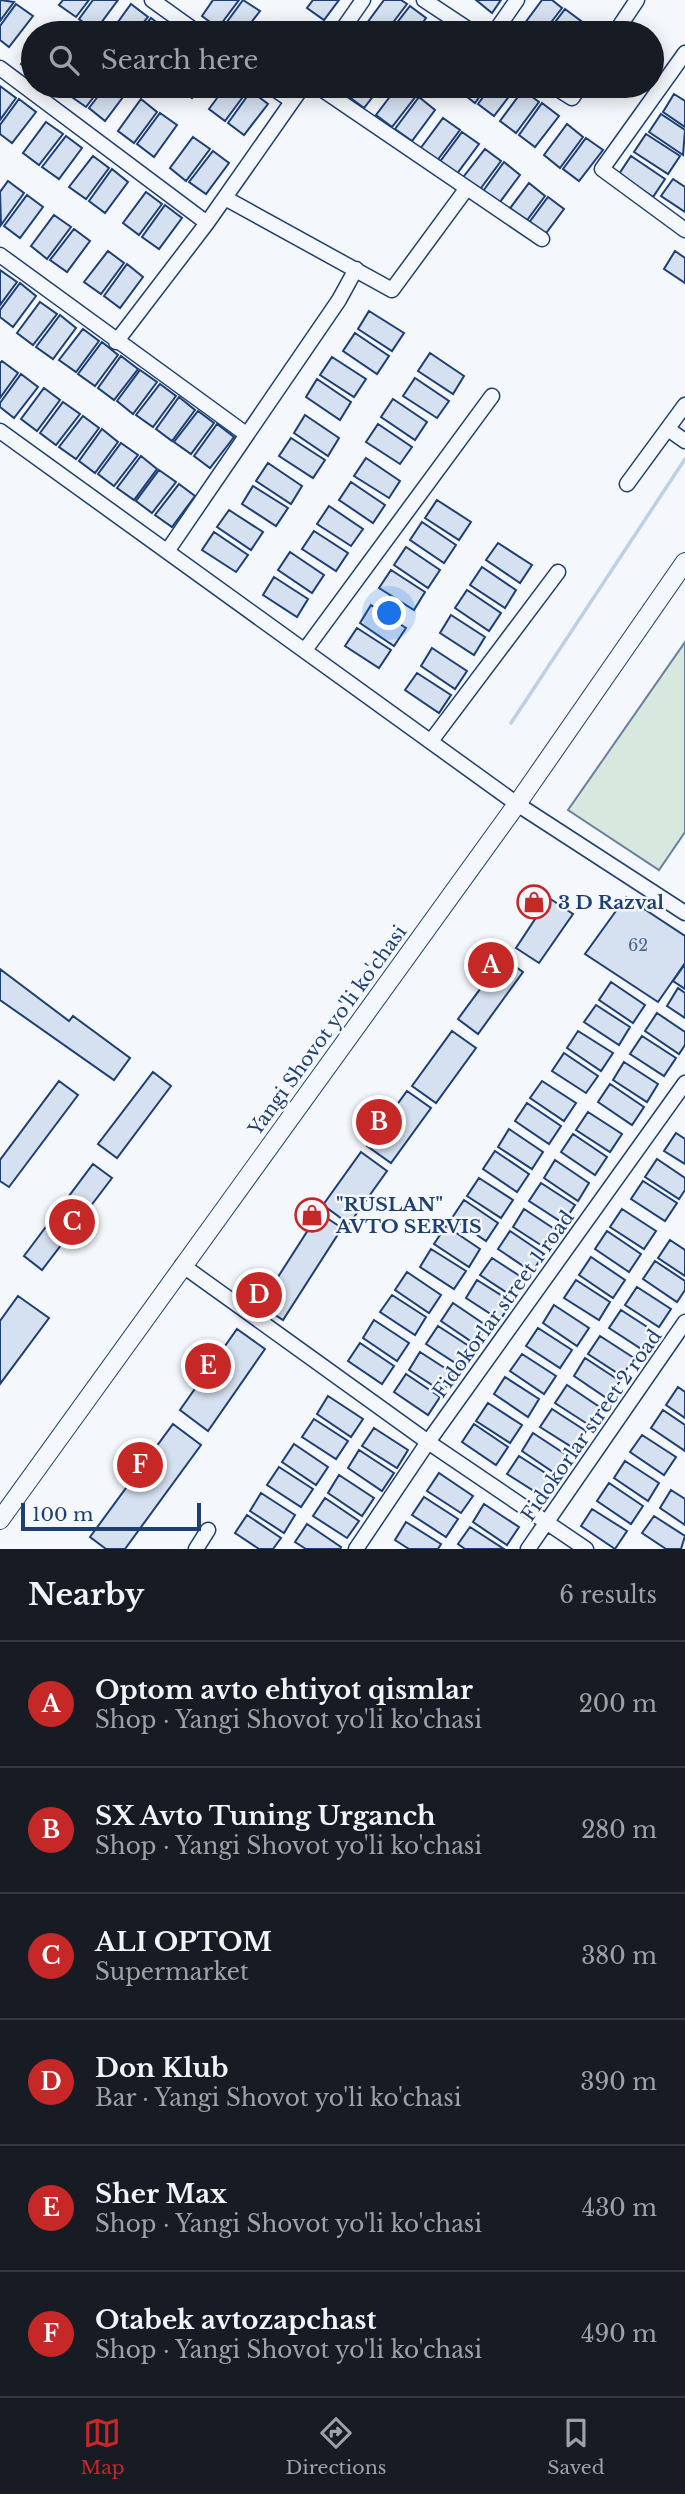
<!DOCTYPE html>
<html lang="en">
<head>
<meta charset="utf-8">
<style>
  :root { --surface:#171b24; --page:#20242c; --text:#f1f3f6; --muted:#9ea1a6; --line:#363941; --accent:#c62828 }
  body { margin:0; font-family:"Libre Baskerville",serif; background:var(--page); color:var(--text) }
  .scale { position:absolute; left:21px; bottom:18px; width:180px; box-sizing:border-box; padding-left:7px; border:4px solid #1d3f73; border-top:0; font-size:19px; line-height:24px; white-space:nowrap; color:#1d3f73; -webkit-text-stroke:5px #f4f7fb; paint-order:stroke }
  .you { position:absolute; left:390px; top:614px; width:24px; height:24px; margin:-18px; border:5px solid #fff; border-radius:50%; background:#1a73e8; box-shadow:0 0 0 10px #1a73e833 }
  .badge { display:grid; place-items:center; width:46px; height:46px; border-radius:50%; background:var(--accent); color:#fff; font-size:23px; font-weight:700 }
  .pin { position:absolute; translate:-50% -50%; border:4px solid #fff; box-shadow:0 2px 7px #0006 }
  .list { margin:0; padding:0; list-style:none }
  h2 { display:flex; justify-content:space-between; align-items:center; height:91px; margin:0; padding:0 28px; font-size:30px }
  h2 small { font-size:23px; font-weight:400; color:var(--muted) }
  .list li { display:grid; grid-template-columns:46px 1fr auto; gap:21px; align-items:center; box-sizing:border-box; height:126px; padding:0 28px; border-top:2px solid var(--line) }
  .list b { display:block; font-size:26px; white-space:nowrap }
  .list p { margin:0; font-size:23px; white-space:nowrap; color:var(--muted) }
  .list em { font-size:23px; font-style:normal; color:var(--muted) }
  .icon { flex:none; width:38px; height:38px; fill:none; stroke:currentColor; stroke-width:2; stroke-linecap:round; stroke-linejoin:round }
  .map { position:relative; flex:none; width:685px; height:1549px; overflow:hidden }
  .search { position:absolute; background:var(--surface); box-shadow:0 4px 18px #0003; left:21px; right:21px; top:21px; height:77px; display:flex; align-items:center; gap:18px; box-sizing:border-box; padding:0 24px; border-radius:38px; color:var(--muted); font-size:26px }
  .sheet { height:847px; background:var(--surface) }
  nav { display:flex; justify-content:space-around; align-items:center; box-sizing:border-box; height:98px; border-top:2px solid var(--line); background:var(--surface); font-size:19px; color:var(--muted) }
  nav a { display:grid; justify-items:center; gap:4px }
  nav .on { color:var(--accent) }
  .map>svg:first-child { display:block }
  .green { fill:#d7e8df; stroke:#687fa3; stroke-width:2 }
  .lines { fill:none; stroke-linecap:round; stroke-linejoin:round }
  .stream { stroke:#bed0e5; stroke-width:3.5 }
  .building { fill:#d5e0f0; stroke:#1d3f73; stroke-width:2 }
  .minor-casing { stroke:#1d3f73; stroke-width:17 }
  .major-casing { stroke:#1d3f73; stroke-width:20 }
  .minor { stroke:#f4f7fb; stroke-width:14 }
  .major { stroke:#f4f7fb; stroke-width:18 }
  .labels { text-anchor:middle; stroke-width:5; stroke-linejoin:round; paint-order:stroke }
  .number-label { font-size:16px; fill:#4b6792 }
  .poi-label { font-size:19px; font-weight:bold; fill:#1d3f73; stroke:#f4f7fb; text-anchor:start }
  .street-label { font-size:19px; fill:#1d3f73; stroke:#f4f7fb }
</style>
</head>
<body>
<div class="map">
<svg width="685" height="1549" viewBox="0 0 685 1549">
  <rect width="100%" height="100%" fill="#f4f7fb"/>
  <path class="green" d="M685 642V832L659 870 568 810Z"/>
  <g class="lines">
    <path class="stream" d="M511 723 685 459"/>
  </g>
  <path class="building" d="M0 0 14 2 0 21Z
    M63 0H89L76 17 59 5Z
    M93 0H118L95 31 79 19Z
    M213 0H239L218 28 202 16Z
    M243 0 260 11 243 33H226L221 30Z
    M313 0H339L324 20 307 8Z
    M384 0H401L407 4 385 33H381L367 23Z
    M476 0H501L492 13Z
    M542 0H552L562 8 543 33H531L522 27Z
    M16 4 33 16 9 47 0 40V26Z
    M131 4 148 17 135 33H110Z
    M410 6 426 18 415 33H389Z
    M565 9 581 21 572 33H547Z
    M151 18 167 30 165 33H139Z
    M273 22 288 33H264Z
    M33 48V73L21 64Z
    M0 86 16 98 0 120Z
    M76 86H102L86 107 69 95Z
    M106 86H124L129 89 105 121 89 108Z
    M176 86H201L192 98Z
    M226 86H243L248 90 225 121 209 109Z
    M356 86H381L364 108 348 96Z
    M398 86 416 96 392 127 376 115Z
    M462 86H487L475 103 458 90Z
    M491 86H517L494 116 478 104Z
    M523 90 539 102 516 133 500 121Z
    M251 91 268 104 244 135 228 123Z
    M674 94 685 101V127L663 112Z
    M419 97 435 110 412 141 395 129Z
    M19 99 36 112 12 143 0 134V125Z
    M141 99 157 112 134 143 118 131Z
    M542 103 559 116 535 147 519 135Z
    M160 113 177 125 154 157 137 144Z
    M661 114 685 130 683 155 649 132Z
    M443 118 460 130 436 162 420 149Z
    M46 122 63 134 39 165 23 153Z
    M567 124 583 137 560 168 544 155Z
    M462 132 479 144 456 175 439 163Z
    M646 134 680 156 668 174 634 152Z
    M66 136 82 148 59 179 42 167Z
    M193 137 210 149 186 181 170 168Z
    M586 138 603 150 579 181 563 169Z
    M485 149 501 161 478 192 461 180Z
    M213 151 229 163 206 194 189 182Z
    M93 156 109 168 86 199 69 187Z
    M631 156 665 179 653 197 619 174Z
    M504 162 520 175 497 206 481 194Z
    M112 169 128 182 105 213 89 201Z
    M673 179 685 187V212L661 196Z
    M8 181 24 193 1 225 0 192Z
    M529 183 545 196 522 227 505 215Z
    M146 192 162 204 139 235 123 223Z
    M27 195 43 207 20 238 4 226Z
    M548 197 564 209 541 240 525 228Z
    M165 205 182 218 159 249 142 237Z
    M54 215 71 227 47 259 31 246Z
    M74 229 90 241 67 272 50 260Z
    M108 251 124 263 101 294 84 282Z
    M675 251 685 258V283L664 269Z
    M127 264 143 277 120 308 104 296Z
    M0 270 17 282 0 305Z
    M20 283 36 296 13 327 0 317V310Z
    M40 302 57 314 33 345 17 333Z
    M369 311 404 333 392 351 358 329Z
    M60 315 76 328 53 359 36 347Z
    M83 329 99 341 76 372 59 360Z
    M355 333 389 356 377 374 343 351Z
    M102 342 118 355 95 386 78 374Z
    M430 353 464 376 453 394 418 371Z
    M121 356 138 369 114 400 98 388Z
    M332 357 366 379 354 397 320 375Z
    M2 361 18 373 0 398V363Z
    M140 370 157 382 133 414 117 401Z
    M21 374 38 387 14 418 0 407V403Z
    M415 378 449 401 437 418 403 396Z
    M317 379 351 402 340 420 306 397Z
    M160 384 176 396 153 427 136 415Z
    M44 388 60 400 37 431 21 419Z
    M179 397 195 410 172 441 156 429Z
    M393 399 427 422 415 440 381 417Z
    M63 402 80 414 56 445 40 433Z
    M198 411 214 423 191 454 174 442Z
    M305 415 339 438 328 456 294 433Z
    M83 416 99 428 76 459 59 447Z
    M217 424 234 437 210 468 194 456Z
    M378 424 412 447 400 464 366 442Z
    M102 429 118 442 95 473 79 461Z
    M291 438 325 460 313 478 279 456Z
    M121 443 138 455 114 486 98 474Z
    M141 456 157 469 134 500 117 488Z
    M366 458 400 481 389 498 354 476Z
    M268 463 302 486 291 504 256 481Z
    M159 470 176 482 152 513 136 501Z
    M351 482 385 505 373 523 339 500Z
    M179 484 195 496 172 527 155 515Z
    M253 486 288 508 276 526 242 504Z
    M437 500 471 522 459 540 425 518Z
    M329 506 363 529 351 546 317 524Z
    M229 510 263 532 251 550 217 527Z
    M422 522 456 545 444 563 410 540Z
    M314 531 348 553 336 571 302 549Z
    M214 532 248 555 236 572 202 550Z
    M498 543 532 565 520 583 486 560Z
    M406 547 440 570 428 588 394 565Z
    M290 552 324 575 312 593 278 570Z
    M482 567 516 590 505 608 470 585Z
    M391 570 425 592 414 610 379 588Z
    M274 577 308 599 297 617 263 595Z
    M467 590 501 613 489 631 455 608Z
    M371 605 406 628 394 646 360 623Z
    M451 615 485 637 474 655 440 633Z
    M357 628 391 650 379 668 345 646Z
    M432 648 467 671 455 689 421 666Z
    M417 673 451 695 439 713 405 690Z
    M626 897 685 936V963L658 1002 585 954Z
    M549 898 573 914 539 963 516 948Z
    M503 958 523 972 478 1034 458 1019Z
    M685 964V989L673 981Z
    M0 969 69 1021 73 1016 130 1058 114 1080 0 1000Z
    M611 982 645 1005 633 1023 599 1000Z
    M678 988 685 993V1018L667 1006Z
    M596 1005 630 1027 619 1045 584 1022Z
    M657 1013 685 1032V1045L679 1054 645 1031Z
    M452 1031 476 1048 436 1103 412 1086Z
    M578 1031 613 1053 601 1071 567 1048Z
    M642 1036 676 1058 664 1076 630 1054Z
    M564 1053 598 1076 586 1093 552 1071Z
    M624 1062 658 1084 647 1102 613 1080Z
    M153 1072 171 1086 117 1158 98 1144Z
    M59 1081 78 1095 9 1187 0 1181V1160Z
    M542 1081 576 1103 564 1121 530 1098Z
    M610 1084 644 1107 632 1125 598 1102Z
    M407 1091 431 1108 391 1163 367 1146Z
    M527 1103 561 1126 549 1144 515 1121Z
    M588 1112 622 1134 610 1152 576 1130Z
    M509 1129 543 1152 532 1169 498 1147Z
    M676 1133 685 1139V1164L664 1151Z
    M573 1134 607 1157 595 1175 561 1152Z
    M495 1151 529 1174 517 1192 483 1169Z
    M361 1152 387 1171 349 1224 323 1205Z
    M657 1159 685 1178V1190L679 1199 645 1177Z
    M555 1160 589 1183 578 1201 544 1178Z
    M93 1164 112 1178 42 1270 24 1256Z
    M479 1178 513 1200 501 1218 467 1196Z
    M643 1181 677 1203 665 1221 631 1199Z
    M541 1183 575 1205 563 1223 529 1201Z
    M464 1200 498 1223 486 1241 452 1218Z
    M524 1209 559 1232 547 1249 513 1227Z
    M622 1209 656 1231 644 1249 610 1227Z
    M319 1213 342 1228 283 1320 260 1305Z
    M446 1226 480 1249 469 1267 434 1244Z
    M510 1231 544 1254 532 1272 498 1249Z
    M607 1231 641 1254 629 1272 595 1249Z
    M670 1240 685 1250V1276L658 1258Z
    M431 1249 466 1271 454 1289 420 1267Z
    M591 1257 625 1280 613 1298 579 1275Z
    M492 1258 526 1280 515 1298 480 1275Z
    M655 1261 685 1281V1290L677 1302 643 1279Z
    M407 1272 441 1295 429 1313 395 1290Z
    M477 1280 512 1302 500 1320 466 1298Z
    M576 1280 610 1302 599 1320 564 1298Z
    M637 1287 671 1309 659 1327 625 1305Z
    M392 1295 426 1317 415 1335 380 1312Z
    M18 1296 49 1318 0 1384V1321Z
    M453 1303 487 1326 475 1344 441 1321Z
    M554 1305 589 1328 577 1346 543 1323Z
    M621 1310 655 1332 643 1350 609 1328Z
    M374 1320 409 1343 397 1361 363 1338Z
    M438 1326 472 1348 460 1366 426 1344Z
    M538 1328 572 1350 560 1368 526 1346Z
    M237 1329 265 1349 208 1431 180 1410Z
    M600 1336 634 1358 622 1376 588 1354Z
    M360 1343 394 1366 382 1384 348 1361Z
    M420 1352 454 1374 443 1392 409 1370Z
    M522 1354 556 1376 544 1394 510 1371Z
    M585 1358 620 1381 608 1399 574 1376Z
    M406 1374 440 1397 428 1415 394 1392Z
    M505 1377 539 1399 528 1417 494 1394Z
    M567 1385 601 1408 589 1425 555 1403Z
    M678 1387 685 1392V1418L666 1405Z
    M328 1396 363 1419 351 1437 317 1414Z
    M488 1403 522 1425 510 1443 476 1421Z
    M552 1409 586 1431 575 1449 540 1427Z
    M663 1410 685 1425V1451L651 1428Z
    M314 1419 348 1441 336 1459 302 1437Z
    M173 1424 201 1445 125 1549H106L90 1537Z
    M474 1424 508 1447 496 1465 462 1442Z
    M374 1428 408 1450 397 1468 362 1446Z
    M533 1433 568 1456 556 1474 522 1451Z
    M642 1435 676 1457 664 1475 630 1452Z
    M294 1444 328 1467 316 1485 282 1462Z
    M359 1450 394 1473 382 1491 348 1468Z
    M519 1456 553 1478 542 1496 507 1474Z
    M625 1461 659 1483 648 1501 614 1478Z
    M279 1467 313 1489 301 1507 267 1485Z
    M439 1473 473 1496 461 1513 427 1491Z
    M339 1475 374 1498 362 1516 328 1493Z
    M609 1483 643 1506 631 1524 597 1501Z
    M671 1490 685 1499V1525L660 1508Z
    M261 1493 295 1515 284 1533 250 1511Z
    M424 1497 458 1519 446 1537 412 1515Z
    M325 1498 359 1521 347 1538 313 1516Z
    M484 1504 519 1527 507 1545 473 1522Z
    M592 1509 627 1531 615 1549 581 1526Z
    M247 1515 281 1538 273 1549H259L235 1533Z
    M654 1516 685 1536 681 1549H666L642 1533Z
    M406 1522 441 1544 438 1549H409L395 1540Z
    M307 1524 341 1547 340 1549H306L295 1542Z
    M470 1527 504 1549H465L458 1544Z"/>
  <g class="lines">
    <defs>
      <path id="minor" d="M152 0 198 33
        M424 0 474 33
        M340 33 363 0
        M494 33 517 0
        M615 33 637 0
        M685 53 602 169 685 230
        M0 68 207 223
        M270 86 292 101
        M317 86 542 239
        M553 86 572 98 580 86
        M225 198 392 290 467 188
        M0 255 246 434
        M116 342 207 223 303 86
        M668 429 685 441
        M0 431 517 804 685 913
        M627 484 685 405
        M168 550 339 300 356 269
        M305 650 492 396
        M431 741 558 572
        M182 1265 428 1442 586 1549
        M196 1549 208 1530
        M356 1549 428 1442 685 1083
        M528 1549 685 1322"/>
      <path id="major" d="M0 1520 517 804 685 562"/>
    </defs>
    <use href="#minor" class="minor-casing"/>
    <use href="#major" class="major-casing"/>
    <use href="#minor" class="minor"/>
    <use href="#major" class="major"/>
  </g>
  <defs>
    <symbol id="shop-ring" viewBox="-11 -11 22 22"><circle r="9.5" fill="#f4f7fb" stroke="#c62828" stroke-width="1.5"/><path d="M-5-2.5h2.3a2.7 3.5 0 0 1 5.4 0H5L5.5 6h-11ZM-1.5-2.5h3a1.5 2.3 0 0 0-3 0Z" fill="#c62828"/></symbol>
  </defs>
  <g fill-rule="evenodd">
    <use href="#shop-ring" x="515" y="883" width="38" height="38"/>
    <use href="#shop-ring" x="293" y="1196" width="38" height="38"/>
  </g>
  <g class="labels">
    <g class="number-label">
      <text x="638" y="951">62</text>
    </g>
    <g class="poi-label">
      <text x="558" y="909">3 D Razval</text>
      <text x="336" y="1211">"RUSLAN"<tspan x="336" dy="22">AVTO SERVIS</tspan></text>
    </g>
    <g class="street-label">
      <text transform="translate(327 1030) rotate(-54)" y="7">Yangi Shovot yo'li ko'chasi</text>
      <text transform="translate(503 1304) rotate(-54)" y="7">Fidokorlar street 1 road</text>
      <text transform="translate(591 1425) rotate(-55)" y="7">Fidokorlar street 2 road</text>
    </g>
  </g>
</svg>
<div class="scale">100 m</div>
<div class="you"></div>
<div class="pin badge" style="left:491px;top:965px">A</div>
<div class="pin badge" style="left:379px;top:1122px">B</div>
<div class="pin badge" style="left:72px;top:1222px">C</div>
<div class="pin badge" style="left:259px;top:1295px">D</div>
<div class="pin badge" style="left:208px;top:1366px">E</div>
<div class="pin badge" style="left:140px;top:1465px">F</div>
<div class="search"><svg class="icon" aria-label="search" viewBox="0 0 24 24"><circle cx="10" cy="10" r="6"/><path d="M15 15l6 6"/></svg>Search here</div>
</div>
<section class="sheet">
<h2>Nearby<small>6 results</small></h2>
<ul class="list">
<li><span class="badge">A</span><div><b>Optom avto ehtiyot qismlar</b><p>Shop · Yangi Shovot yo'li ko'chasi</p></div><em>200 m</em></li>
<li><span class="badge">B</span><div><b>SX Avto Tuning Urganch</b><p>Shop · Yangi Shovot yo'li ko'chasi</p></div><em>280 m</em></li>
<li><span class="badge">C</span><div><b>ALI OPTOM</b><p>Supermarket</p></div><em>380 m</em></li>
<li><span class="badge">D</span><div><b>Don Klub</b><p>Bar · Yangi Shovot yo'li ko'chasi</p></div><em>390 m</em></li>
<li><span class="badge">E</span><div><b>Sher Max</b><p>Shop · Yangi Shovot yo'li ko'chasi</p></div><em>430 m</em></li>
<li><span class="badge">F</span><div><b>Otabek avtozapchast</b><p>Shop · Yangi Shovot yo'li ko'chasi</p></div><em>490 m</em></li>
</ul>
</section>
<nav>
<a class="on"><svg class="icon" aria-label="map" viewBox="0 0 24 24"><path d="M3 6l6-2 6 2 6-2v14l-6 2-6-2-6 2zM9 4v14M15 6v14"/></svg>Map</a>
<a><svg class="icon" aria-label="directions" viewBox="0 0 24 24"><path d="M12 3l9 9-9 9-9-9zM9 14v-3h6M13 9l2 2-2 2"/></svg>Directions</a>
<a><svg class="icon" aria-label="saved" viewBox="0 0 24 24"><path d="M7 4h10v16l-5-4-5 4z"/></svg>Saved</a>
</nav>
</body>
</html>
